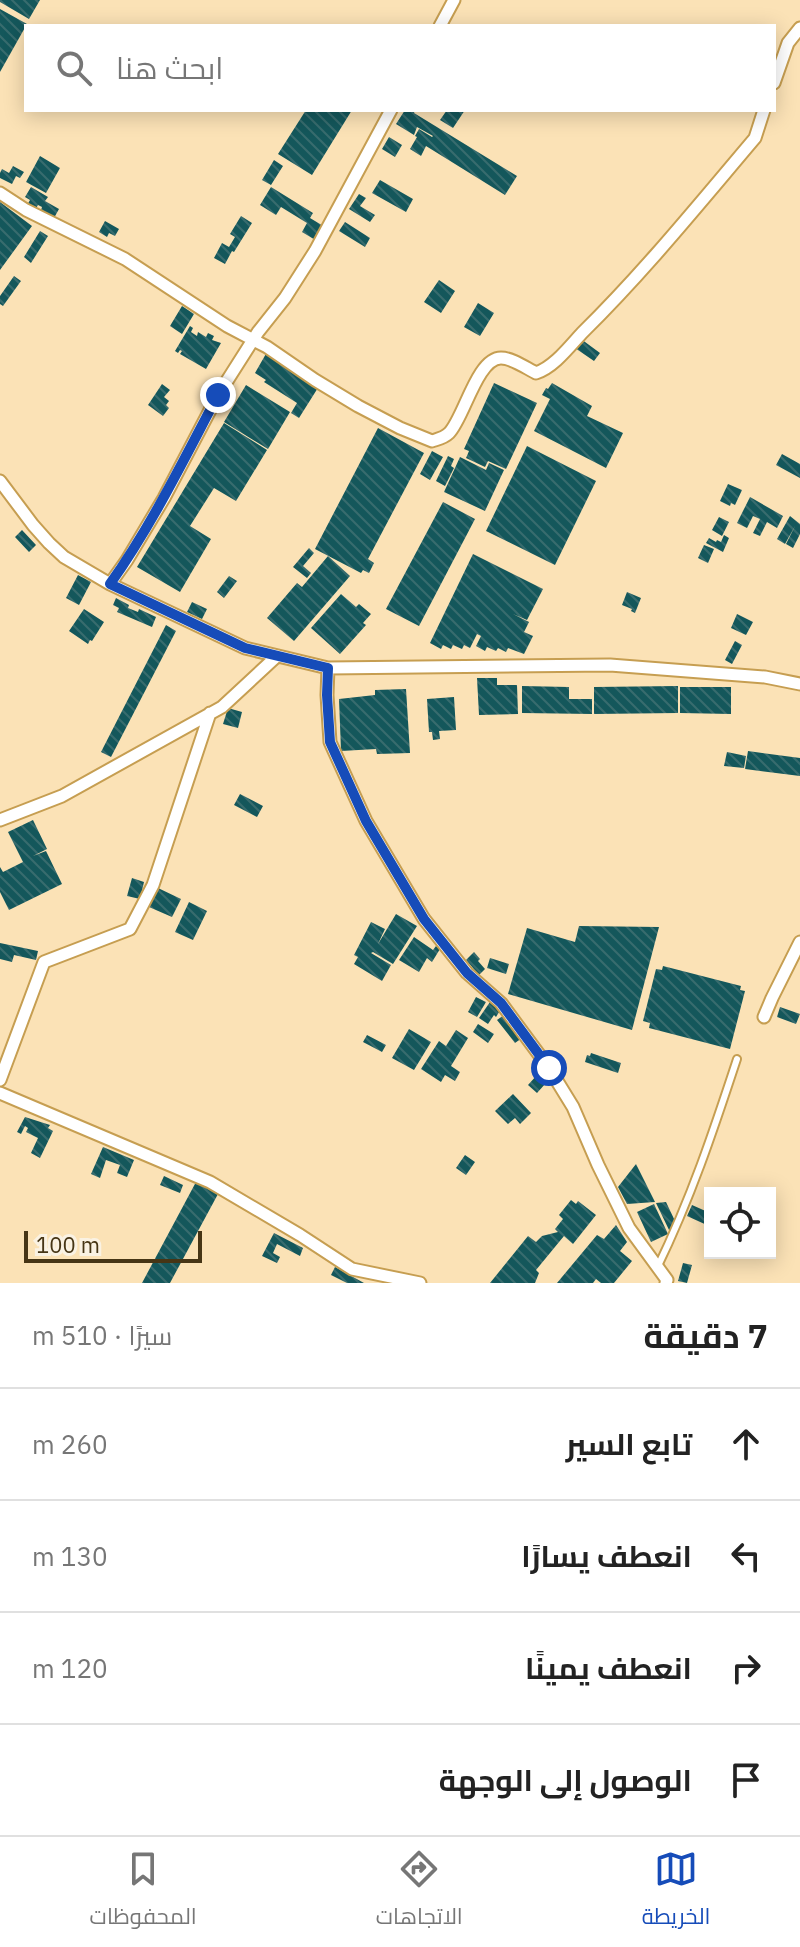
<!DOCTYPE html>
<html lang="ar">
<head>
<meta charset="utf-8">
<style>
  :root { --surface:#fff; --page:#f6f6f6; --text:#222; --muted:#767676; --line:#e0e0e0; --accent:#164cb9 }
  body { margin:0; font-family:"IBM Plex Sans",Cairo,sans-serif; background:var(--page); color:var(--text); direction:rtl }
  .controls { position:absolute; right:24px; bottom:24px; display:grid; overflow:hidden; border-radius:0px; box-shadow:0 4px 20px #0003 }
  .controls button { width:72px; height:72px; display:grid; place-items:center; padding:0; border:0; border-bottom:2px solid var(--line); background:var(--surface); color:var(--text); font:40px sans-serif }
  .scale { position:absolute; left:24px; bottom:20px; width:178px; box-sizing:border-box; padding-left:8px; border:4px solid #463515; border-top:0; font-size:22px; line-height:28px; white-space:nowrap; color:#463515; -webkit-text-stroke:6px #faf2e3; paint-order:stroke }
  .stop { position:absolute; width:24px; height:24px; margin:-18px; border:6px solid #164cb9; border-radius:50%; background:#fff }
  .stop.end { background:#164cb9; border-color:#fff; box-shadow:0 2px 8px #0008 }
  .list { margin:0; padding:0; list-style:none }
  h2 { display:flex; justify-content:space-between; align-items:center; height:104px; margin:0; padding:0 32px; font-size:34px }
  h2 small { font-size:26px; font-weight:400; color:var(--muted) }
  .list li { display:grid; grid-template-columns:52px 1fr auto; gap:24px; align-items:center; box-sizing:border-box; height:112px; padding:0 32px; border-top:2px solid var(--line) }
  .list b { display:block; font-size:30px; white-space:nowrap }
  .list em { font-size:26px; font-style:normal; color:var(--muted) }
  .icon { flex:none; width:44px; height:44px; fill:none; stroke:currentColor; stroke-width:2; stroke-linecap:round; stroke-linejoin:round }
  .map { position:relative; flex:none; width:800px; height:1283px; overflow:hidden; direction:ltr }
  .search { position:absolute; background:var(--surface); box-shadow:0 4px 20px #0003; left:24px; right:24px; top:24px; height:88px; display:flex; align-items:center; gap:20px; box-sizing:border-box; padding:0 28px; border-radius:0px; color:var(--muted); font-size:30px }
  .sheet { height:552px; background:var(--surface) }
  nav { display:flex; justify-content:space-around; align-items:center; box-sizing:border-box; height:112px; border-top:2px solid var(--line); background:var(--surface); font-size:22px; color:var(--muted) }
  nav a { display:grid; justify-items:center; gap:4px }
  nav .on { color:var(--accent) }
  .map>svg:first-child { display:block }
  .building { fill:url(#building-back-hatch) }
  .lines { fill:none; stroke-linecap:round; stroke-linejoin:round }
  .service-casing { stroke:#c69e51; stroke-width:10 }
  .minor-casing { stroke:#c69e51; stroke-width:15 }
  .service { stroke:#fff; stroke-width:6 }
  .minor { stroke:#fff; stroke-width:11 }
  .route { stroke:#164cb9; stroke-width:10 }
</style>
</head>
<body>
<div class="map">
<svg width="800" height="1283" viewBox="0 0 800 1283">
  <defs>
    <pattern id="building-back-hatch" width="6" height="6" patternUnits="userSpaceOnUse" patternTransform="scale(2)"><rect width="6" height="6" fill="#14575b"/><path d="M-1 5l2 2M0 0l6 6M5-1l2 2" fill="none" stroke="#386c6e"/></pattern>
  </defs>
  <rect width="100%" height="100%" fill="#fbe2b6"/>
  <path class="building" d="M0 0H40L29 19 0 2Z
    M0 9 27 24 0 72Z
    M306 110H352L312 175 278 154Z
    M405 110H415L414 113 517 176 505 195 426 146 421 156 410 149 417 137 415 136 419 129 432 137 433 136 417 127 414 135 396 124Z
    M447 110H465L453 128 440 120Z
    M389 137 402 145 395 157 382 149Z
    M40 156 60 168 46 193 26 182Z
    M274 160 283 166 271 185 262 180Z
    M13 166 24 172 20 178 16 176 12 184 0 178V173L2 169 9 173Z
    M380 180 413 199 406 212 372 193Z
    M31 187 48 197 45 201 59 209 54 218 41 210 42 207 38 205 34 212 26 207 30 200 25 197Z
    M271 187 313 213 310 218 325 227 317 241 302 232 307 223 281 207 276 215 260 205Z
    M359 194 366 198 360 206 375 215 370 222 349 209Z
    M0 202 32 226 0 270Z
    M241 216 252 223 234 252 232 251 225 264 214 258 222 243 229 247 235 237 230 234Z
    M105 221 119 229 115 236 109 233 107 237 99 232Z
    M345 222 370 238 365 247 339 231Z
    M40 231 48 236 31 263 24 257Z
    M14 276 21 281 3 306 0 304V296Z
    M439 280 455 291 441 313 424 302Z
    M478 303 494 313 480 336 464 327Z
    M182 306 194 314 182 334 170 326Z
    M190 326 193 328 191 332 197 336 198 332 206 337 208 333 214 336 212 340 221 343 206 369 180 354 182 351 180 350 178 353 175 351Z
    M581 339 600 353 594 361 575 348Z
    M267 352 321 383 299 418 291 413 297 403 264 382 266 380 255 373Z
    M494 383 537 403 506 469 488 461 485 467 466 458 469 451 464 449Z
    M552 383 592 406 587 416 623 433 606 468 534 431 550 399 542 395 546 388 548 389Z
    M162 384 170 390 164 397 169 401 166 405 169 408 163 416 148 405Z
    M246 385 290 412 268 449 224 422Z
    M224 423 267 450 236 501 214 488 190 526 211 539 180 592 137 567Z
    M378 428 424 453 368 559 374 563 369 573 363 570 361 573 315 549Z
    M527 446 596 481 555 565 486 531Z
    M432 451 443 457 430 480 420 474Z
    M782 454 800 464V478L776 465Z
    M448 456 454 459 451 466 454 468 445 486 436 481Z
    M460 457 486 470 489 463 504 470 485 511 444 492Z
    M728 484 742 490 735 505 731 503 730 506 720 501Z
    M750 497 783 516 777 528 767 522 760 536 753 533 760 519 753 516 747 528 737 523Z
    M443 502 475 519 419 626 386 609Z
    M790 516 800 524V534L793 548 786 544 795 526 785 544 777 539Z
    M719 517 729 522 722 536 712 530Z
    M22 530 36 545 29 552 15 537Z
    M724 535 729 538 723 552 706 543 709 538 716 542 717 540 721 542Z
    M704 545 714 549 708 563 698 558Z
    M309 548 314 553 303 566 311 573 307 578 293 567Z
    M473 554 543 589 527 620 513 614 529 622 524 632 533 636 524 654 508 648 506 652 498 648 496 651 487 647 485 651 476 646 481 636 477 634 470 648 464 645 462 649 453 645 451 649 443 645 441 649 430 643Z
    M328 556 350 576 294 641 267 618 297 583 302 587Z
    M78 575 91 582 79 605 66 598Z
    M229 576 237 581 224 598 217 592Z
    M627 592 641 598 635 613 631 611 632 609 622 605Z
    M341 594 356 607 359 604 371 614 363 623 366 625 340 654 311 628Z
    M116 598 129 605 128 608 138 612 139 609 156 617 152 627 117 612 119 608 113 605Z
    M192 602 207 609 202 619 187 612Z
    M84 609 104 622 92 641 90 640 88 644 69 631Z
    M737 614 753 622 746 635 731 628Z
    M166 625 176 631 111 757 101 752Z
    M735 641 742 645 732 664 725 660Z
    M477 678H497V685H517L518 714 479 715Z
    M522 686 569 687V699H592V714L522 713Z
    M678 686V713L594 714V687Z
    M680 687H731V714L680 713Z
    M406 689 410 753 377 754 376 749 341 751 339 699 375 695V690Z
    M454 697 456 730 439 731 440 739 433 740 432 732H429L427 699Z
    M228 708 242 712 238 728 223 724Z
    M748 751 800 758V776L745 769Z
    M727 752 746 756 744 768 724 766Z
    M240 794 263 806 257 817 234 805Z
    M33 820 47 849 33 856 46 851 62 884 9 910 0 892V867L3 872 23 862 8 832Z
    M132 878 144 882 140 899 127 896Z
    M158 888 181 899 172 917 149 907Z
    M189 902 207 911 193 940 175 932Z
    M396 914 417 926 393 964 373 952 371 953 391 965 382 981 354 964 358 957 354 955 371 922 385 929 378 944Z
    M579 926 659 927 632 1030 508 994 527 928 575 942Z
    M414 937 433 950 436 946 440 949 432 962 427 958 419 972 399 960Z
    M0 943 38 951 36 960 14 955 12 962 0 959Z
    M474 952 480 959 478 961 485 969 479 975 466 960Z
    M490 958 509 964 506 974 487 968Z
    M663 966 741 986 740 990 745 991 730 1049 649 1028 650 1023 643 1021 656 969 662 970Z
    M476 997 486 1002 477 1017 468 1012Z
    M490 1002 501 1009 496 1017 494 1015 488 1024 479 1018Z
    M780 1007 800 1014 796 1024 777 1017Z
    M504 1015 522 1038 515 1043 497 1020Z
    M478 1024 494 1034 488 1043 473 1032Z
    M409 1029 431 1042 414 1070 392 1058Z
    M456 1030 468 1038 451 1066 460 1072 455 1081 445 1075 441 1082 421 1069 439 1041 446 1046Z
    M367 1035 386 1045 382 1052 363 1042Z
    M591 1053 621 1063 618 1073 585 1062 587 1055 590 1056Z
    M537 1075 546 1083 537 1093 528 1085Z
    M513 1094 531 1113 520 1124 515 1118 508 1124 495 1111Z
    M25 1117 50 1125 48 1128 53 1131 40 1158 31 1153 38 1138 26 1132 28 1128 25 1126 21 1134 17 1132Z
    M103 1147 134 1160 127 1177 117 1173 120 1165 106 1160 100 1178 91 1174Z
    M465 1155 475 1162 466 1175 456 1168Z
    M636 1164 655 1202 627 1204 618 1187Z
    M164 1176 183 1185 180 1193 160 1185Z
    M196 1182 218 1194 170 1283H142Z
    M571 1200 576 1204 578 1201 596 1215 573 1244 564 1236 536 1270 539 1273 535 1283H490L528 1236 536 1242 542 1236 558 1232 555 1229 563 1219 559 1215Z
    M666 1202 675 1221 670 1232 656 1203Z
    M654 1204 668 1234 651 1242 637 1212Z
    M692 1205 710 1213 709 1226 687 1216Z
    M616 1225 627 1242 620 1251 632 1261 614 1283H601L596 1279 593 1283H557L597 1235 604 1239Z
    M274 1233 303 1248 300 1256 277 1244 273 1253 280 1257 277 1263 262 1256Z
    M683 1263 692 1265 687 1283 678 1281Z
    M335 1267 364 1283H347L331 1275Z"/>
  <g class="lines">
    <defs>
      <path id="service" d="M657 1268C691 1198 713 1132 737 1059"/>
      <path id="minor" d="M440 26 454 0
        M774 83 788 43 800 28
        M0 193 26 210 125 259 227 326 267 347 315 380 358 406 400 428 432 441C438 439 444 438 449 433 464 418 477 358 501 358 512 358 526 368 536 373 554 367 569 347 582 333 644 272 699 204 755 138L764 110
        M0 481 33 525 49 543 64 557 110 584 245 648 328 668 610 665 765 677 800 684
        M110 584 127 560 164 498 218 395 258 332 285 298 315 251 391 110
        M328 668 327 695 330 742 366 821 424 919 467 973 501 1003 549 1068 573 1107 598 1165 629 1228 667 1280 666 1283
        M0 820 62 796 222 707 277 656
        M764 1017 772 998 800 942
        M0 1080 44 962 130 929 153 885 210 713
        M0 1093 210 1182 300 1235 352 1269 420 1283"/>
    </defs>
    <use href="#service" class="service-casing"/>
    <use href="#minor" class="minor-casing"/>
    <use href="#service" class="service"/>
    <use href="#minor" class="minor"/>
  </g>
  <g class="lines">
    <path class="route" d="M218 395C184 459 152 525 110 584L245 648 328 668 327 695 330 742 366 821 424 919 467 973 501 1003 549 1068"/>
  </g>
</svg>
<div class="controls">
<button><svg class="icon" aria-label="locate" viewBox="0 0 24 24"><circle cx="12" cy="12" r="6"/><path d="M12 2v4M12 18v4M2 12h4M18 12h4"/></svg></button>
</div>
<div class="scale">100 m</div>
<div class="stop" style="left:549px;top:1068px"></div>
<div class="stop end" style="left:218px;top:395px"></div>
<div class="search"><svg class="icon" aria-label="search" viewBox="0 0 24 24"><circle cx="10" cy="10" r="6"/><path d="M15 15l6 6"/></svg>ابحث هنا</div>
</div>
<section class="sheet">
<h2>7 دقيقة<small>سيرًا · 510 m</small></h2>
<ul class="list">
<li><svg class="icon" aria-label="ahead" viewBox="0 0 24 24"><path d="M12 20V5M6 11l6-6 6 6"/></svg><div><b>تابع السير</b></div><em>260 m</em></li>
<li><svg class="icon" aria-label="left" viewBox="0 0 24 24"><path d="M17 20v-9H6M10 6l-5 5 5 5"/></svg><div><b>انعطف يسارًا</b></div><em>130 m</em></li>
<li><svg class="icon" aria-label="right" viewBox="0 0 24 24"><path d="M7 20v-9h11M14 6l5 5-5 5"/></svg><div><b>انعطف يمينًا</b></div><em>120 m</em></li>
<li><svg class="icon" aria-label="arrive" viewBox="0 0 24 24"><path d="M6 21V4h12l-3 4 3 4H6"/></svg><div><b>الوصول إلى الوجهة</b></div></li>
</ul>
</section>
<nav>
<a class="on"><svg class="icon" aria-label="map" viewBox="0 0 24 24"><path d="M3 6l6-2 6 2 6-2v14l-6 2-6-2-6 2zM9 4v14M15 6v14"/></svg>الخريطة</a>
<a><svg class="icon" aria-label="directions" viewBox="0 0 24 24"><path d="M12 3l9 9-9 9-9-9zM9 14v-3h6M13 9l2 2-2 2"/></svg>الاتجاهات</a>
<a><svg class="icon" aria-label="saved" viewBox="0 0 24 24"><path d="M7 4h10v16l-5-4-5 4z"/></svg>المحفوظات</a>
</nav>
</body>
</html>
